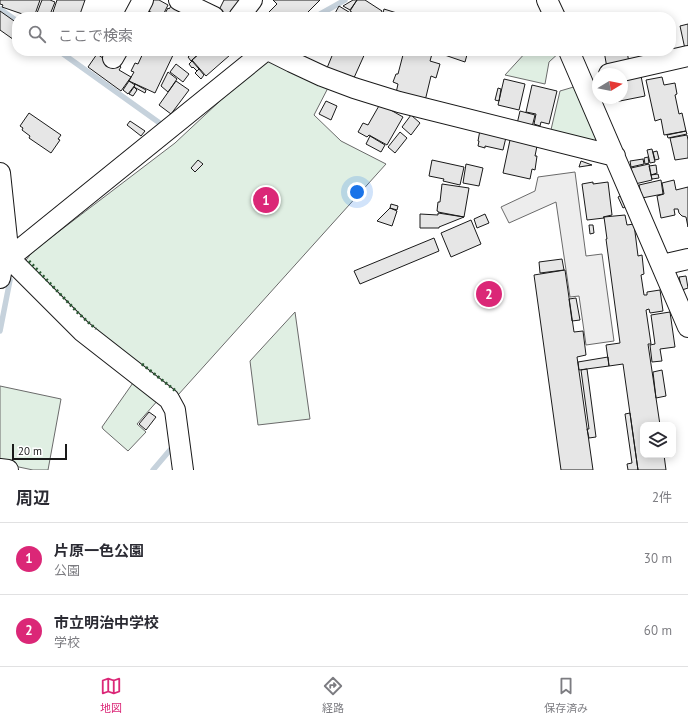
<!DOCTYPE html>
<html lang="ja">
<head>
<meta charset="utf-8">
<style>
  :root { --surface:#fff; --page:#f2f2f3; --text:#2b2b33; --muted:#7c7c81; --line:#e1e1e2; --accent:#db2777 }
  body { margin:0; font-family:"PT Sans","Noto Sans JP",sans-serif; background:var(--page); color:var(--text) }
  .controls { position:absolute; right:12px; bottom:12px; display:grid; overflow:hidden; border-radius:8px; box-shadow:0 2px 10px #0003 }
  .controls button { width:36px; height:36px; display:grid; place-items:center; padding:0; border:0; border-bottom:1px solid var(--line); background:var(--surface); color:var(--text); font:20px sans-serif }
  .compass { position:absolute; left:592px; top:68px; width:36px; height:36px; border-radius:50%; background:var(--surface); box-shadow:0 2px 10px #0003; rotate:80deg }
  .scale { position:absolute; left:12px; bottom:10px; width:55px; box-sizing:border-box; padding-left:4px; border:2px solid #1a1a1a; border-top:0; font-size:11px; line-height:14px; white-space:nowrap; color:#1a1a1a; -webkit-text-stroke:3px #fff; paint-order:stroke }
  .you { position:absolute; left:357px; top:192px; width:14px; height:14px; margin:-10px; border:3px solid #fff; border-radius:50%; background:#1a73e8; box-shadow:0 0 0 6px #1a73e833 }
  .badge { display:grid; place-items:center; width:26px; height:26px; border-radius:50%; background:var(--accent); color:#fff; font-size:13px; font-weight:700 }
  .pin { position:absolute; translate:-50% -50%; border:2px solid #fff; box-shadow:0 1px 4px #0006 }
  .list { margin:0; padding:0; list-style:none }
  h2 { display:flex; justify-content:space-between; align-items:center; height:52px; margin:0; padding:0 16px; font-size:17px }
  h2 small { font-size:13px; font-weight:400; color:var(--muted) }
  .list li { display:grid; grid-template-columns:26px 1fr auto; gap:12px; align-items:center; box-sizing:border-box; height:72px; padding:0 16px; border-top:1px solid var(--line) }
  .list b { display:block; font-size:15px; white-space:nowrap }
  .list p { margin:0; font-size:13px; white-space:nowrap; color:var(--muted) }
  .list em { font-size:13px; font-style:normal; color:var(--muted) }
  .icon { flex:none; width:22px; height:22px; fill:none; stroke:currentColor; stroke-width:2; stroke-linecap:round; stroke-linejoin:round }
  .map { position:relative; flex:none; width:688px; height:470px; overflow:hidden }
  .search { position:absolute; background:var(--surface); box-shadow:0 2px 10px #0003; left:12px; right:12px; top:12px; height:44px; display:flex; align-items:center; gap:10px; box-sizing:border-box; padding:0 14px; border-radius:16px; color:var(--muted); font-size:15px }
  .sheet { height:196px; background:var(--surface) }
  nav { display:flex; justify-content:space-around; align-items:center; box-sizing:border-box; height:56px; border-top:1px solid var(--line); background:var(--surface); font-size:11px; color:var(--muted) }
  nav a { display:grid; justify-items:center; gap:2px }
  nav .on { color:var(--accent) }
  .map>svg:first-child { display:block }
  .green { fill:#e0efe3; stroke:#6a6a6a }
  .parking { fill:#ededed; stroke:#6a6a6a }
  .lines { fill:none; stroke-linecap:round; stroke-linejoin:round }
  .stream { stroke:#c6d2dc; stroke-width:5.5 }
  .building { fill:#e6e6e6; stroke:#1a1a1a }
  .minor-casing { stroke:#1a1a1a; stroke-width:22 }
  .minor { stroke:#fff; stroke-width:20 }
  .hedge { stroke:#2b5a34; stroke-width:3; stroke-dasharray:2 3; stroke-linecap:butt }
</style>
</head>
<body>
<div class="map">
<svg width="688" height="470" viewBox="0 0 688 470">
  <rect width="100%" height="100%" fill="#fff"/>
  <path class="green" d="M527 51H561L549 62 545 84 505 75Z
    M267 57 330 84 314 115 341 141 386 164 178 395 87 327 24 263 32 252 175 143Z
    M577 86 599 138 595 148 550 134 560 91Z
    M295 312 310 419 258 425 250 361Z
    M135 380 159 399 137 424 146 432 128 451 103 429 102 427Z
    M0 386 61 399 48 470H33L0 463Z"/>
  <path class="parking" d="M575 172 586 256 602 254 614 341 586 345 579 296 570 297 556 202 509 223 501 207 535 191 538 177Z"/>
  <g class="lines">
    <path class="stream" d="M0 9 17 21
      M315 17 345 0
      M59 51 161 124
      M0 331 10 280
      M153 470 170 450"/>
  </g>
  <path class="building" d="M0 0H40L34 17H31L2 7 3 5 0 4Z
    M42 0H50L55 2 49 17H46L37 13Z
    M57 0H85L79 17H66L53 12Z
    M151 0H159L168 5 162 17 146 10Z
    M224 0H243L231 17H229L218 12Z
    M273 0H320L305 15 306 17H270L267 14 277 4Z
    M353 0H357L350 10 343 6Z
    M357 0H365L382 11 379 17H360L350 11Z
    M171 6 190 15 189 17H163L168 8 169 9Z
    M339 6 357 17H333Z
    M384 9 400 14V17H382Z
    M0 11 17 23V42L0 30Z
    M688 24V49H685L680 26Z
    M144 51H170L174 53 155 93 129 81 134 72 131 71 135 63 138 64Z
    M195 51H200L201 52 191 61 188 57Z
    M202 51H227L230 55 206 76 192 60Z
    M290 51H305L301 58Z
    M334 51H366L353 80 327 68Z
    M404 51H421L432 54 430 61 440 64 436 78 431 76 425 101 396 93 398 84 393 82 396 74H398Z
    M433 51H468L465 62Z
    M604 51H627L629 63 607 68Z
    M639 51H654L655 57 641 60Z
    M97 54 113 65 115 62 121 67 119 70 131 77 121 91 88 67Z
    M192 61 199 69 197 71 193 67 192 68 189 64Z
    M176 64 189 74 183 82 170 72Z
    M199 69 204 75 201 79 195 73Z
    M168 72 177 79 168 92 161 86Z
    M641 76 645 96 615 102 614 98H622V80Z
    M662 77 664 85 675 83 677 94 675 95 679 114 682 113 686 131 664 135 661 119 655 121 646 80Z
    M504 79 525 84 519 110 498 105Z
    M129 81 135 85 128 94 123 90Z
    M176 81 189 90 171 114 159 105Z
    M135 84 146 90 145 93 134 87Z
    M532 85 557 91 549 124 541 122 540 126 534 124 536 114 526 112Z
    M134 87 137 90 133 96 129 94Z
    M498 88 501 89 499 101 495 100Z
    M326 101 337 106 331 120 319 114Z
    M380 104 403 117 387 145 369 135 367 137 358 132 363 123 368 125Z
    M520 111 535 115 532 127 517 124Z
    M29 113 61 135 58 139 60 140 51 153 29 138 30 136 22 130 23 128 20 126Z
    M411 115 420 123 411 135 402 127Z
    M130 121 145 131 141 136 127 125Z
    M480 130 507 133 503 150 485 146V148L478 146 479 141H478Z
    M686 131 687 134 668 138 667 135Z
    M400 132 407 138 395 153 388 147Z
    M687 135 688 140V158L675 160 670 138Z
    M370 136 385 145 381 152 366 144Z
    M510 140 537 146 535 156H537L535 170 532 169 530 179 503 173Z
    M652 149 655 162 650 163 647 150Z
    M657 151 659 159 655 160 653 152Z
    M648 157 649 163 645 164 644 158Z
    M643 159 644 164 631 167 630 161Z
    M198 160 203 164 195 172 191 168Z
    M432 160 464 167 460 185 443 181 444 179 429 176Z
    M581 161 592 165 579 167Z
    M466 164 483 168 479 186 463 183Z
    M649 164 652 180 635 184 631 168Z
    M656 165 657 173 651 175 649 166Z
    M658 174 659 178 652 179 651 175Z
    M661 180 663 194 642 198 639 185Z
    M674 180 676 190 688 187V227L686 217 682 216 679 213 678 209H674L675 215 661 218 657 196 664 194 662 183Z
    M593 182V184L608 182 612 215 603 217 604 218 587 220 582 184Z
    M442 184 469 188 464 217 438 212V211H437L438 202H440Z
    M622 195 627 206 623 208 618 197Z
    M391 204 398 206 397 210 390 208Z
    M390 208 397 211 392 226 377 221Z
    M438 213 464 217 439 227V228H420V214L438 215Z
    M485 214 489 223 477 228 474 219Z
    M625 215 627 225 634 224 638 256 642 255 644 274 641 275 644 295H647V292L660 290 663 311 650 313 649 309 646 310 651 344H648L660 425H643V455H664L666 470H638L623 364 609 366 606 345 620 343 606 239H607L604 217Z
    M471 220 481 244 451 257 441 233Z
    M589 225H593L594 233 590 234Z
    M434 238 439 251 360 284 354 271Z
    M562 259 564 270 540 273 539 262Z
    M565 270 574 332 583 331 586 355 577 357 593 470H561L534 275Z
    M686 276 688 288 682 290 679 277Z
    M576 298 580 320 572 321 569 299Z
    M670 312 675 347 660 349 662 361 652 362 650 345 655 344 651 315Z
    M608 357 609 366 579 370 578 362Z
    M587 369 596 437 589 438 587 429H589L581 370Z
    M662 370 666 396 656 398 653 372Z
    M149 412 156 417 146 430 139 424Z
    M630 413 638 470H628L627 464 632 463 625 414Z"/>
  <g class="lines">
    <defs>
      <path id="minor" d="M179 0 214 17
        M547 0 555 17
        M134 17 143 0
        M239 17 252 0
        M270 51 292 62 322 76 354 88 399 102 615 156
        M569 51 688 327
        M113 58 117 51
        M609 74 688 56
        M0 173 9 258 82 331 169 399 175 410 183 470
        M662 265 688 259
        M0 278 3 263 265 51
        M0 469 8 470"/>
    </defs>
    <use href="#minor" class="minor-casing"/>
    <use href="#minor" class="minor"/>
    <path class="hedge" d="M29 261 79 314 96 329
      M142 364 177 392"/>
  </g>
</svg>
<div class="controls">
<button><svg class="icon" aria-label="layers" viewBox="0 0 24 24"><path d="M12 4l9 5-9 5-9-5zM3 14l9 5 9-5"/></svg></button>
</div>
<svg class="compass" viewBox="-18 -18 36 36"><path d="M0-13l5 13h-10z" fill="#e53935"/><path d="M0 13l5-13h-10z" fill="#7c7c81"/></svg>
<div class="scale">20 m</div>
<div class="you"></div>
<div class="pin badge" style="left:266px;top:200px">1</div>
<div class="pin badge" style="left:489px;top:294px">2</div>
<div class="search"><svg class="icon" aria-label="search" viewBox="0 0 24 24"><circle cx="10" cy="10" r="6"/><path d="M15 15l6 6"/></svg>ここで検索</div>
</div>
<section class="sheet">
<h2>周辺<small>2件</small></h2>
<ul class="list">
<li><span class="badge">1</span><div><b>片原一色公園</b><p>公園</p></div><em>30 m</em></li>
<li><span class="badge">2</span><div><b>市立明治中学校</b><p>学校</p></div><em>60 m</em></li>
</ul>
</section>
<nav>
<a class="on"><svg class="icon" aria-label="map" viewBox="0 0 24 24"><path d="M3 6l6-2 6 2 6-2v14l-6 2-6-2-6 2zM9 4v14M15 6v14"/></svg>地図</a>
<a><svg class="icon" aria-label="directions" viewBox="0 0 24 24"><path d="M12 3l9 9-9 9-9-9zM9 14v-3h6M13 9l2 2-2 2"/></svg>経路</a>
<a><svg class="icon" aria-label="saved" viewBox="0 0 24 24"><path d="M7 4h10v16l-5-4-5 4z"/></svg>保存済み</a>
</nav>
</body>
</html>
